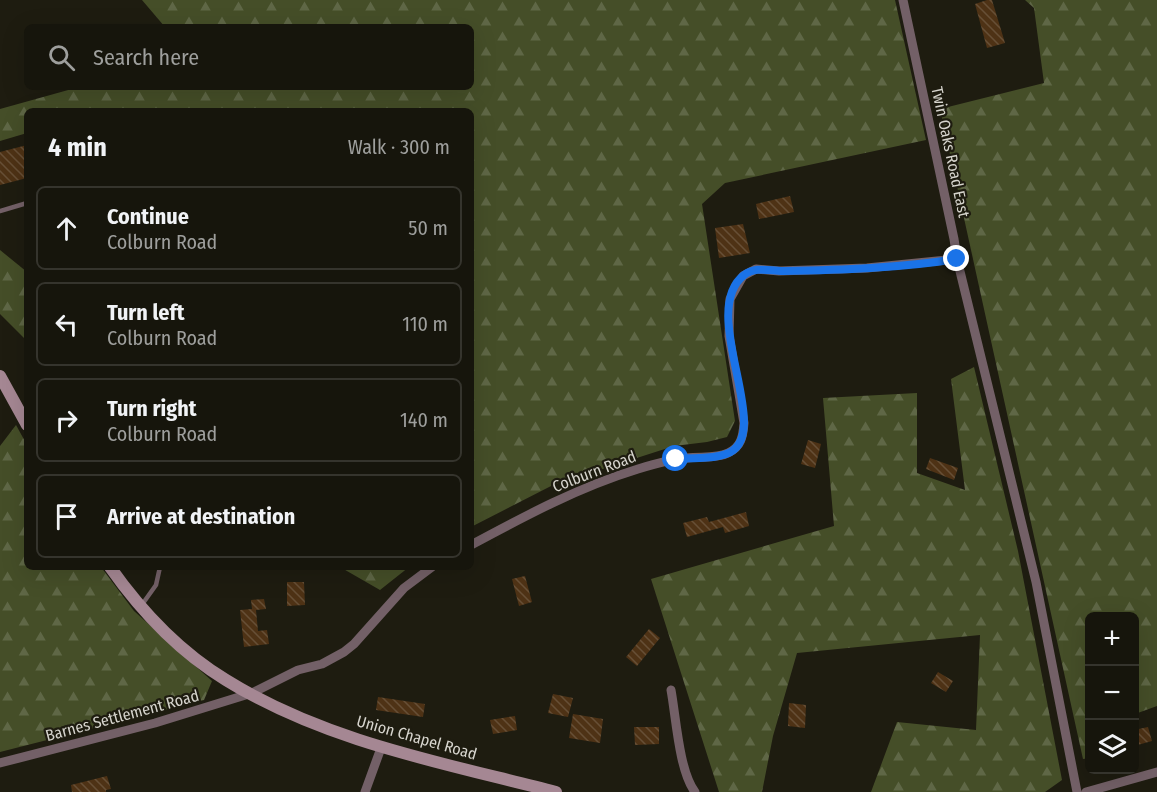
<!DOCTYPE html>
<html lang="en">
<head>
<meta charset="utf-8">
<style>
  :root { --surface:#16150c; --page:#23221a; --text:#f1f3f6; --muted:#9e9f9d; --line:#35342d }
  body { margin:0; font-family:"Fira Sans Condensed",sans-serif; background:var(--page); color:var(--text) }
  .controls { position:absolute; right:18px; bottom:18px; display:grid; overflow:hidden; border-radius:9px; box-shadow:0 6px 24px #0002 }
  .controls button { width:54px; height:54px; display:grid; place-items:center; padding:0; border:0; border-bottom:2px solid var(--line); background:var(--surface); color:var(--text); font:30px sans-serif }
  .stop { position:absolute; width:18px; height:18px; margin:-14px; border:4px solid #1a73e8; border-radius:50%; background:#fff }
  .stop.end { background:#1a73e8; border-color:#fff; box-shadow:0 2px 6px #0008 }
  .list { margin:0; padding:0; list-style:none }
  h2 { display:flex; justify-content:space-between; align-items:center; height:78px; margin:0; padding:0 24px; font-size:26px }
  h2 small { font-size:20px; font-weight:400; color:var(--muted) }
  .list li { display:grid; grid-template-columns:39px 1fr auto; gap:18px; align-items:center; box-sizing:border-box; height:84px; margin:0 12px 12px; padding:0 12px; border:2px solid var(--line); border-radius:9px }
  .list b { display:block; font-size:22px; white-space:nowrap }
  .list p { margin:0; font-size:20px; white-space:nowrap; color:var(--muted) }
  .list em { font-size:20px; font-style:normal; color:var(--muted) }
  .icon { flex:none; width:33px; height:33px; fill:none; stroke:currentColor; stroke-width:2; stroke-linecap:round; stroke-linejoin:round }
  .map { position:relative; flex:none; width:1157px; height:792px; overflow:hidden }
  .search { position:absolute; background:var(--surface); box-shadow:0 6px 24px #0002; left:24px; top:24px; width:450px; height:66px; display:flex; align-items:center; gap:15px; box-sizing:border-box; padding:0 21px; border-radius:9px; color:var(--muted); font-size:22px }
  .panel { position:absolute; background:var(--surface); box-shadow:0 6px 24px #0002; left:24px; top:108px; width:450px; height:462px; border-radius:9px }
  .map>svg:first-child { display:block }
  .forest { fill:url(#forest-firs) }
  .building { fill:url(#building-back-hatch) }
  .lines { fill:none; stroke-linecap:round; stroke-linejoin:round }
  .lane { stroke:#736067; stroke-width:4.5 }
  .street { stroke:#736067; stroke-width:9 }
  .secondary { stroke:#a58793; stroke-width:12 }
  .route { stroke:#1a73e8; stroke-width:8 }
  .labels { text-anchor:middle; stroke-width:4.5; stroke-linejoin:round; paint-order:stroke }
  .street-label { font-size:16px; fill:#d6d4cd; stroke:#1e1c10 }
</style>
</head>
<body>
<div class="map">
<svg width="1157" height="792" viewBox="0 0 1157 792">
  <defs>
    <pattern id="forest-firs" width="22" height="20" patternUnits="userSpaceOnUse" patternTransform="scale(1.5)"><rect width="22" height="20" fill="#454e28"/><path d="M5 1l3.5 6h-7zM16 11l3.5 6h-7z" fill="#5f6746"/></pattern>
    <pattern id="building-back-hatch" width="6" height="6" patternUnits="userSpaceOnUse" patternTransform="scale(1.5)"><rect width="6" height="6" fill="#4e3215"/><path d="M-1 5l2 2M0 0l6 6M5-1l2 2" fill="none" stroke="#674f36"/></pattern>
  </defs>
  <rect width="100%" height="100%" fill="#1e1c10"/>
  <path class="forest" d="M142 0H895L926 140 725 183 702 204 735 421 727 437 707 442 674 446 553 485 471 527V111H27V133L0 141V109L79 87H471V27H165Z
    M1025 0H1157V706L1135 714 1134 616H1090V758L1083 759 940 109 1044 83 1034 8Z
    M0 250 27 272V341L0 314Z
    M974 367 1018 551 1062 780 1045 792H871L897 722 976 730 980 635 797 653 773 736 762 792H719L651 579 834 526 823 398 917 393V473L965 490 951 379Z
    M16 425 27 445V567H101L134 611 212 681 204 700 0 752V446Z
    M340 567H409L380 590Z"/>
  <path class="building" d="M987 0H992L1005 43 987 48 975 4Z
    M27 145V178L0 185V152Z
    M790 196 794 212 759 219 756 204Z
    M743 224 750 253 719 258 715 228Z
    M808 440 821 444 815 468 801 464Z
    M930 458 958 468 954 480 926 469Z
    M746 512 749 526 725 533 723 527 687 537 683 523 707 517 709 522Z
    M525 576 532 602 519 606 512 579Z
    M287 582H304L305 605 287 606Z
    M264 599 266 609 256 610 258 631 267 630 269 644 244 647 240 610 252 609 251 600Z
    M649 629 660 638 637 666 626 657Z
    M938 672 953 681 946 692 931 683Z
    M553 694 573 698 568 717 548 713Z
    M378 697 425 704 423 717 376 710Z
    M789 703 806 705 805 728 788 726Z
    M573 714 603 719 600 743 569 738Z
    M515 716 517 730 493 734 490 720Z
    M634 727H659V744L635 745Z
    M1148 727 1152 741 1134 746V730Z
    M107 776 111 789 106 790V792H72L71 785Z"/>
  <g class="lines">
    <path class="lane" d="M0 211 27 203
      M141 606 156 585 160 567"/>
    <path class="street" d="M903 0 954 239 957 259 1036 582 1077 792
      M471 545C525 516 579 487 638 469 654 464 671 459 687 458 700 456 716 459 728 453 741 447 743 437 744 423L729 336 730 299 743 276 756 269 779 271 867 268 957 259
      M671 690C676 717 679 771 695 792
      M0 763 155 723 252 693 298 670 322 664 344 652 354 644 404 588 432 567
      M365 792 381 748
      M1086 792 1157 772"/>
    <path class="secondary" d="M0 376 27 425
      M110 567C141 611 180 652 226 680 326 742 444 763 556 792"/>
  </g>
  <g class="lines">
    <path class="route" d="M676 459C692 457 711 460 726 454 778 436 696 313 744 275 756 266 769 271 783 271 841 270 900 268 957 259"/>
  </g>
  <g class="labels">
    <g class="street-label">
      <text transform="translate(951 152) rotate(78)" y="6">Twin Oaks Road East</text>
      <text transform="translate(594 471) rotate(-21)" y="6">Colburn Road</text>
      <text transform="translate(122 715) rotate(-15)" y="6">Barnes Settlement Road</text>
      <text transform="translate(417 737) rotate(16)" y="6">Union Chapel Road</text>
    </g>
  </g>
</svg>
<div class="controls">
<button>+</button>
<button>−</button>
<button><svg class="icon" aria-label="layers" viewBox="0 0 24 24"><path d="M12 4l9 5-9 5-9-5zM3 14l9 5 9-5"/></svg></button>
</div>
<div class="stop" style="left:676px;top:459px"></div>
<div class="stop end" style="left:957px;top:259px"></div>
<div class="search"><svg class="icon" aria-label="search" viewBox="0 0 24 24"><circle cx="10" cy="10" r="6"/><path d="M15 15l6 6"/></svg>Search here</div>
<section class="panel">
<h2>4 min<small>Walk · 300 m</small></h2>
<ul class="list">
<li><svg class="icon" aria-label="ahead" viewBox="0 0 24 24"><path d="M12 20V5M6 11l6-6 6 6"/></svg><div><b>Continue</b><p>Colburn Road</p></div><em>50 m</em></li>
<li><svg class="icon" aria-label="left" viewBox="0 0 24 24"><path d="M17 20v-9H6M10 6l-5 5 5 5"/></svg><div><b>Turn left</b><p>Colburn Road</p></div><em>110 m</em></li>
<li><svg class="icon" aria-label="right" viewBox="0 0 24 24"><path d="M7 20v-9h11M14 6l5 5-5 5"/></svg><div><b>Turn right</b><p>Colburn Road</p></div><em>140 m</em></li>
<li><svg class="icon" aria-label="arrive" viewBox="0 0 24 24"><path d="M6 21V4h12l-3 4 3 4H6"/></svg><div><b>Arrive at destination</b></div></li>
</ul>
</section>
</div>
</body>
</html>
